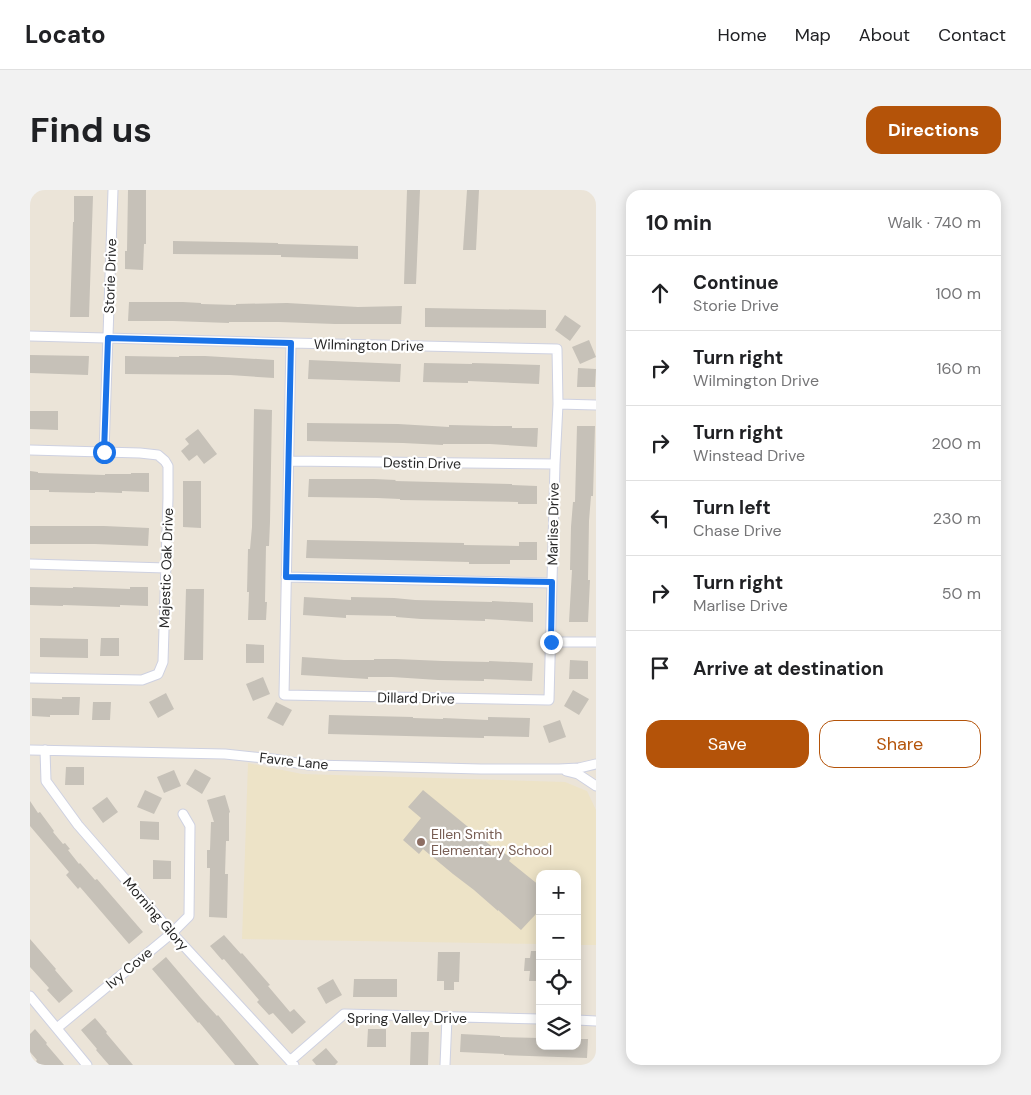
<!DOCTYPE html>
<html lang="en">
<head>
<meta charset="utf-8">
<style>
  :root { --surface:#fff; --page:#f2f2f2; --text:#202124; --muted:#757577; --line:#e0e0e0; --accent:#b45309 }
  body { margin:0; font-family:"DM Sans",sans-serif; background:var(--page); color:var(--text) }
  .controls { position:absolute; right:15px; bottom:15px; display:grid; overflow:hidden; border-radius:10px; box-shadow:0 2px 12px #0003 }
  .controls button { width:45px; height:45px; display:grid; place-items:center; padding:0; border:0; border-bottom:1px solid var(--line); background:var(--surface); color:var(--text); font:25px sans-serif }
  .stop { position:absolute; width:15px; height:15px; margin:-11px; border:4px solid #1a73e8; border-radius:50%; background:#fff }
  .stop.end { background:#1a73e8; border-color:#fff; box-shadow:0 1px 5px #0008 }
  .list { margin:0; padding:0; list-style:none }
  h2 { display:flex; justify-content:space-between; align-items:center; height:65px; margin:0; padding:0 20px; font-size:21px }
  h2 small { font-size:16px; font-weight:400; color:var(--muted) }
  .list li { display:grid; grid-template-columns:32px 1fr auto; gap:15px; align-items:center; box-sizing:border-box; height:75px; padding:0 20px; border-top:1px solid var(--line) }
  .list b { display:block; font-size:19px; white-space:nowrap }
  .list p { margin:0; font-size:16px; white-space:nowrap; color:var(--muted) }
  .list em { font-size:16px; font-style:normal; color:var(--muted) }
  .actions { display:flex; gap:10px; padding:15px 20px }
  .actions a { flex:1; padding:11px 0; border:1px solid var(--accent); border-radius:15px; text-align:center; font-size:18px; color:var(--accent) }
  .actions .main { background:var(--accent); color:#fff }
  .icon { flex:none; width:28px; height:28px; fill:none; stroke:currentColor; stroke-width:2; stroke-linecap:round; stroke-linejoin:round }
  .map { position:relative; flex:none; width:566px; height:875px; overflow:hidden; border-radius:15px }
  header { display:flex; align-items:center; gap:30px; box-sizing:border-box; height:70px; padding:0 25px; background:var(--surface); border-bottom:1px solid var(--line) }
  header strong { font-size:24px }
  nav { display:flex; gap:28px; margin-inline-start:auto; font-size:18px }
  .intro { display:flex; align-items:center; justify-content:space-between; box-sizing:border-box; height:120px; padding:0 30px }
  h1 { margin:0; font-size:35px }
  .button { padding:12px 22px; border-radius:15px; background:var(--accent); color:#fff; font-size:18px; font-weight:700 }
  main { display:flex; gap:30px; padding:0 30px }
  aside { flex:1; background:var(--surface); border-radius:15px; box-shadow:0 2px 12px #0003 }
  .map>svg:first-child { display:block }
  .education { fill:#ede3c7 }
  .building { fill:#c6c1b8 }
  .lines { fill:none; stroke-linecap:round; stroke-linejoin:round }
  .minor-casing { stroke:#ced1e1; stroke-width:11 }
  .minor { stroke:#fff; stroke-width:9 }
  .route { stroke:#1a73e8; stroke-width:6 }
  .education-dot { fill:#8d6e63; stroke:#fff; stroke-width:2 }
  .labels { text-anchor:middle; stroke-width:4.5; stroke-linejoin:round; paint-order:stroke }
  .street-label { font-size:14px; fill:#282828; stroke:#fff }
  .education-label { font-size:14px; fill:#785e54; stroke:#fff; text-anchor:start }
</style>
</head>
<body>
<header>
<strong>Locato</strong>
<nav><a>Home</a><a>Map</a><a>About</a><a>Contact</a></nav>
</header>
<div class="intro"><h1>Find us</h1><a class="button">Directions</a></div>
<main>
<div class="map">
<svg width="566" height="875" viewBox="0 0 566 875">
  <rect width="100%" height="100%" fill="#ebe4d8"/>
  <path class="education" d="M218 573 272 584 535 592 557 601 566 620V755H547V684H510V754L212 749Z"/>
  <path class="building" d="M98 0H116V54H114L113 80 95 79V61H97Z
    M377 0H390L386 94H374Z
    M437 0H449L446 60H433Z
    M44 6H63L59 127H40L43 32H44Z
    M143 51 248 53V54L328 56V69L251 67V65L143 64Z
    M99 112H153L171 113V114L206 115V114L257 113 328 117 372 116 371 134H305L249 132H199V133L143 131H98Z
    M395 118 516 120V138L395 137Z
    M535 125 551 136 540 151 525 140Z
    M559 150 566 167 550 174 542 157Z
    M0 165 59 166 58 185 0 183Z
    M95 166 149 167V166H175L244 170V188L200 185 95 184Z
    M279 170 371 174 370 192 278 189Z
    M394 173 442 174V173L510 175 509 194 438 191V193L393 192Z
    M548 178 566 179 565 197H547Z
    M224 219 242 220 240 332 239 356H236L235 412H237L236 430H218L219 402H217L218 359H220L222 337Z
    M0 221H28V240L0 239Z
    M277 233 368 234 419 237V235L464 236H482V238H508L507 257 460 254H413V255L373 253 277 251Z
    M547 236H565L563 306H561L559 331 558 390H560L558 432H539L542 380H540L541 337 543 312H545Z
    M168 239 187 264 174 274 167 265 159 271 151 261 159 254 155 249Z
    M0 281 8 282V283L75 285V284H101V283H119V302L92 301V303L65 302V303L19 302V300H0Z
    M279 289H344L366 290 365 291 482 294V295L507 296V314H488V312L370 310V309L347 308 278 307Z
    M153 291H171V338L153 337Z
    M0 336H74L119 338 118 356 65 354H0Z
    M277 350 434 353V355L489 356V352H507V370H480V374H439V372L276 368Z
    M0 397 43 398V397L100 399V397H118V416L90 415V417L33 415V416L0 415Z
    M156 399H174L173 470H154Z
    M274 407 321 410V407L364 408 385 410 462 412V411L503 413V432L455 429V431L391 429 366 427V426L316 425V428L273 425Z
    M10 448 58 449V468L10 467Z
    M71 448H89V466H70Z
    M216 454 234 455V473H216Z
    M272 467 314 470H344V469H366L413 471 459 472V471L503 473 502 491 454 489V491L408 490 362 487H338V489L271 485Z
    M540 470 558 471V489H539Z
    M233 487 240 504 223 511 216 494Z
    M543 500 559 509 549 525 534 516Z
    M136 503 144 519 128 528 119 512Z
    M32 507H50L49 525H20V527L2 526V508L32 509Z
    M63 512H81L80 530H62Z
    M246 512 262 520 253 536 237 528Z
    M299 525 383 527V528L413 529V528L458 530V527L500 528 499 547 454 546V548L298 544Z
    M530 530 536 547 519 553 513 536Z
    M36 577H54V595H35Z
    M165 579 181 588 172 604 156 594Z
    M144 580 151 596 134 603 127 587Z
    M115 600 132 608 124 624 107 617Z
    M393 600 471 664 473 662 481 668 479 671 510 696V728L506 724 491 740 468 720V721L444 700 423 684 393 659 389 664 373 650 391 628 378 617Z
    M195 605 200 622 199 623V651H196L195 684H198L197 728 179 727 180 678H177V660H180L181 632H184L177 610Z
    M77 607 88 622 73 633 62 618Z
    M0 611 8 623 10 622 24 641 23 642 33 654 35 653 40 659 38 660 49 674 50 673 65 690 67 689 113 742 99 754 50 697 48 699 36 685 39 682 0 636Z
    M110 631 129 632V650L110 649Z
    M123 670 141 671V689H123Z
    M194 745 211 764 212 763 240 795 238 796 260 822 264 819 276 832 262 844 243 823 239 825 227 812 229 810 194 769 192 770 180 756Z
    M0 749 26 779 25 780 43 801 29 813 17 800 19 798 0 777Z
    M501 761H510V791H499L500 781H494L495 768H500Z
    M408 762H430L429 792H424V800H414V791H407Z
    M136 767 170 807 187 826 188 825 229 875H205L169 832 168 833 122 779Z
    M303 789 312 805 296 814 287 798Z
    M324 789H367V807H323Z
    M65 828 77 842 76 843 103 875H79L66 860 67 859 51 840Z
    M5 839 17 853 16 854 34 875H9L6 871 7 870 0 862V844Z
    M338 839H356V857H337Z
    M381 842H399L398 875H380Z
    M431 844 470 846V847L510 848V856H547V849H558L557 868 474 865V864L430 862Z
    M296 858 308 872 305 875H286L282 870Z"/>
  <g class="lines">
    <defs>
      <path id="minor" d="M0 146 261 153 527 159 528 214 525 274 519 510 254 505 261 153
        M528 214 566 215
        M0 260 110 263 128 265 135 271 138 276V308L133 472 128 484 112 490 0 488
        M74 262 83 0
        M259 271 525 274
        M0 374 136 378
        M256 387 522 393
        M521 452H566
        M0 560 195 564 243 569 279 575 330 576 451 579H529L549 578 566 574
        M15 560 16 591 48 635 142 743 264 875
        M536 581 548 584 566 596
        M0 806 57 875
        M547 830 566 831
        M27 838 142 743 159 726 160 636 153 624
        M260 871 314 824 510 829
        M415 875 417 827"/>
    </defs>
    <use href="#minor" class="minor-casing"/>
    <use href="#minor" class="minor"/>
  </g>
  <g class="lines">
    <path class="route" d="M74 262 78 148 261 153 256 387 522 392 521 452"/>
  </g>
  <circle class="education-dot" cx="391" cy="652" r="5"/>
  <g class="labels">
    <g class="street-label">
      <text transform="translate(80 86) rotate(-88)" y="5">Storie Drive</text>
      <text transform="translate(339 155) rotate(1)" y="5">Wilmington Drive</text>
      <text transform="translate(392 273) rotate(1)" y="5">Destin Drive</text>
      <text transform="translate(523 334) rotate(-89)" y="5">Marlise Drive</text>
      <text transform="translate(136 378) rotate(-88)" y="5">Majestic Oak Drive</text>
      <text transform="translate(386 508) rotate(1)" y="5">Dillard Drive</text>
      <text transform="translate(264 571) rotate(6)" y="5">Favre Lane</text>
      <text transform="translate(126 724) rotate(49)" y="5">Morning Glory</text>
      <text transform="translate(99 778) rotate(-40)" y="5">Ivy Cove</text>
      <text x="377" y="833">Spring Valley Drive</text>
    </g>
    <g class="education-label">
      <text x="401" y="649">Ellen Smith<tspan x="401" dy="16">Elementary School</tspan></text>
    </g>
  </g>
</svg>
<div class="controls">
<button>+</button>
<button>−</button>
<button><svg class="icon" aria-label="locate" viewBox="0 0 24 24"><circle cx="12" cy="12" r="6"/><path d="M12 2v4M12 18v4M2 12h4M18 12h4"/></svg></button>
<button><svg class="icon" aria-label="layers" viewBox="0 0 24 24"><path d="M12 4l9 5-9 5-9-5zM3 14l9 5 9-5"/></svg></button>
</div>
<div class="stop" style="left:74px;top:262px"></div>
<div class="stop end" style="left:521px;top:452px"></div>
</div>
<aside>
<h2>10 min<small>Walk · 740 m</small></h2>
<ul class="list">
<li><svg class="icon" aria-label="ahead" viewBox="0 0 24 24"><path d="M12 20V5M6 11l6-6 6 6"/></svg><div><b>Continue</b><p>Storie Drive</p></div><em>100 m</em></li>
<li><svg class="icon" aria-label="right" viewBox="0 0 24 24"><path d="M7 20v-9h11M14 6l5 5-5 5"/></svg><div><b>Turn right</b><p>Wilmington Drive</p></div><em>160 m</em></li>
<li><svg class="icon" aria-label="right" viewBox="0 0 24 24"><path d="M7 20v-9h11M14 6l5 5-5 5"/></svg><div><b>Turn right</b><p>Winstead Drive</p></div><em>200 m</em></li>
<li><svg class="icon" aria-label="left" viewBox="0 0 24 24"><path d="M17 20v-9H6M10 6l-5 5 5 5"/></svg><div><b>Turn left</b><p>Chase Drive</p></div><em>230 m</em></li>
<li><svg class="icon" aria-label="right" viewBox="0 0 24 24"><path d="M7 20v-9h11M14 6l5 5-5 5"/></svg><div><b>Turn right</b><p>Marlise Drive</p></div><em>50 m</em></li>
<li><svg class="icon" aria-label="arrive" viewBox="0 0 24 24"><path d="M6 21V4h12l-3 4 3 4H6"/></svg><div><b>Arrive at destination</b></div></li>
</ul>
<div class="actions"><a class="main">Save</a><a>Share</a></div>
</aside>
</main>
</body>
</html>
